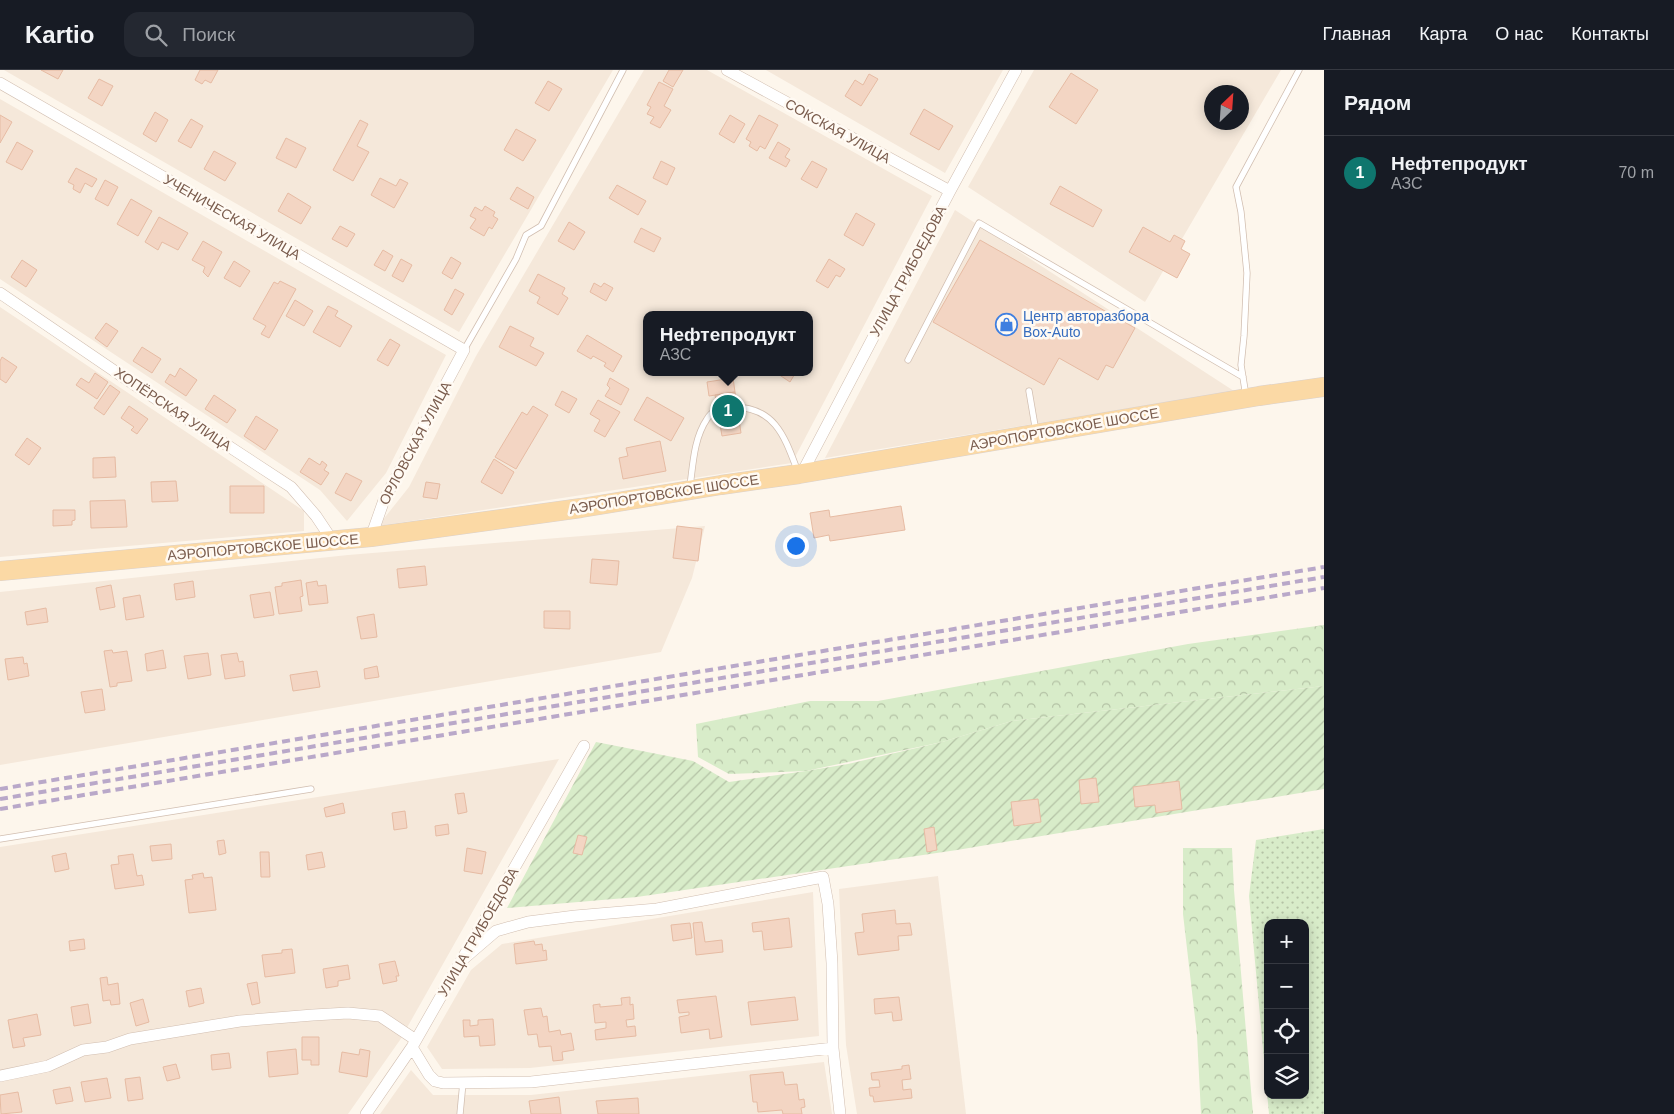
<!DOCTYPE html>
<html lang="ru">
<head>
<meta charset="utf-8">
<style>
  :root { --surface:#171b24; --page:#242831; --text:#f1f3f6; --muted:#9ea1a6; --line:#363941; --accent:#0f766e }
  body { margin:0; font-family:Helvetica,sans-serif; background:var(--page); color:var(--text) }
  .controls { position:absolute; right:15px; bottom:15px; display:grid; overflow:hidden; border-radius:10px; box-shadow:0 2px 12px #0003 }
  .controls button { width:45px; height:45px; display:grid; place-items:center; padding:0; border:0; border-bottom:1px solid var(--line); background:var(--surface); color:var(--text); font:25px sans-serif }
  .compass { position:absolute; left:1204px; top:15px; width:45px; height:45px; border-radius:50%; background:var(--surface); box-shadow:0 2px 12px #0003; rotate:25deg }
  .you { position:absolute; left:795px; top:475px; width:18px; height:18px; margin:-12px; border:4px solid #fff; border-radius:50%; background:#1a73e8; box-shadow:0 0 0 8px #1a73e833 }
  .badge { display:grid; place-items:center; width:32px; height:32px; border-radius:50%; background:var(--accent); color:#fff; font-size:16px; font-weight:700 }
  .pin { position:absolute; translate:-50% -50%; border:2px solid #fff; box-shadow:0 1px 5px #0006 }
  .popup { position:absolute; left:643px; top:241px; width:170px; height:65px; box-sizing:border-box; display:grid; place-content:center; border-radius:10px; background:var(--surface); filter:drop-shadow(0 1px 4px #0005); font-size:16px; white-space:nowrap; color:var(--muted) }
  .popup b { font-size:19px; color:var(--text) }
  .popup::after { content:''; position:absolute; left:50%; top:100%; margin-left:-10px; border:10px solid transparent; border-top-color:var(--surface) }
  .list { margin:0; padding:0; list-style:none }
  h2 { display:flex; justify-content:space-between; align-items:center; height:65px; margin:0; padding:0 20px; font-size:21px }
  h2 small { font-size:16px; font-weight:400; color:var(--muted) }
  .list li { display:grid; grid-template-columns:32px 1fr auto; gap:15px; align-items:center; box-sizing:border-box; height:75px; padding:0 20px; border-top:1px solid var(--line) }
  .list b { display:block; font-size:19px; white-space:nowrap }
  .list p { margin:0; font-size:16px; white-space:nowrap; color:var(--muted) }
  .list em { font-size:16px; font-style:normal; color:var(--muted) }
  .icon { flex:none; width:28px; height:28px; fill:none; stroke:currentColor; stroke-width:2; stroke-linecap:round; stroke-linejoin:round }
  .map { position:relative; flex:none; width:1324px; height:1044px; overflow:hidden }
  header { display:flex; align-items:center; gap:30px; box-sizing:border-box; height:70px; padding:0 25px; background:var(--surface); border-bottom:1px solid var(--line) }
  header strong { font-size:24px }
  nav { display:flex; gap:28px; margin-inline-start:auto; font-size:18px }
  .search { width:350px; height:45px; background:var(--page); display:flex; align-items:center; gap:12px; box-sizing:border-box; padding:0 18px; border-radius:15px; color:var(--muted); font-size:19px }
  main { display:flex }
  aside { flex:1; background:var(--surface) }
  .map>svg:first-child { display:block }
  .residential { fill:#f5e8da; fill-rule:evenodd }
  .grass { fill:url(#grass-dots); fill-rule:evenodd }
  .forest { fill:url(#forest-crowns) }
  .garden { fill:url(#garden-furrows) }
  .building { fill:#f3d5c3; stroke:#e6bba3 }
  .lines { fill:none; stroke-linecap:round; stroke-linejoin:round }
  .lane-casing { stroke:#d1beb0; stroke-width:7 }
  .street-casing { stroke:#d1beb0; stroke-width:12 }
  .primary-casing { stroke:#dad1cd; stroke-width:20 }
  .lane { stroke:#fff; stroke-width:5.5 }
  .street { stroke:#fff; stroke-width:11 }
  .primary { stroke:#fbd9a5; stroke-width:19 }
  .rail { stroke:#b9a8c9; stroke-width:4; stroke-dasharray:8 5; stroke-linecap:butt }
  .labels { text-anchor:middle; stroke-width:5; stroke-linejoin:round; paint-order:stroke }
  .street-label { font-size:14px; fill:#7a5c4d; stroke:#fffaf3 }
  .shop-label { font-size:14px; fill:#366cbe; stroke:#fffaf3; text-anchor:start }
</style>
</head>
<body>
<header>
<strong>Kartio</strong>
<div class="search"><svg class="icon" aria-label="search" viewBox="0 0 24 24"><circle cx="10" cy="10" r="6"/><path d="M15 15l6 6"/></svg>Поиск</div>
<nav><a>Главная</a><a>Карта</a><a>О нас</a><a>Контакты</a></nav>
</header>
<main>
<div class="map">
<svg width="1324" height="1044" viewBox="0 0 1324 1044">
  <defs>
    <pattern id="grass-dots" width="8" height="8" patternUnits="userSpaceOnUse" patternTransform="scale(1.25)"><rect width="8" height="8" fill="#d8ecc9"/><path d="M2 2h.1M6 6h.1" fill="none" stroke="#b4c2a5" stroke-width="1.8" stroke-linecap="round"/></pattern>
    <pattern id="forest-crowns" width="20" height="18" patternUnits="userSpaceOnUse" patternTransform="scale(1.25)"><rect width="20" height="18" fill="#d8ecc9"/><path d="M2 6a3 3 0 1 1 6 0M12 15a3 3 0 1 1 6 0" fill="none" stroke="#b4c2a5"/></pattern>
    <pattern id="garden-furrows" width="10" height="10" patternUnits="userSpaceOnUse" patternTransform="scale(1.25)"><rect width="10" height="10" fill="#d8ecc9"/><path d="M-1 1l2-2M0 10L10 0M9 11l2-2" fill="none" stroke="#b4c2a5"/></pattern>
  </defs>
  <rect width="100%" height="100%" fill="#fdf6ec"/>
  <path class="residential" d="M4 0H613L459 262Z
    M644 0H707L932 126 792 393 378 456 409 417 476 286ZM647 245H809V302H647Z
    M766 0H1003L945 103Z
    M1034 0H1281L1145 232 968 117ZM1212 22H1242V52H1212Z
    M0 29 446 285 386 403 347 451 320 420 0 209Z
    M955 140 1234 321 825 388Z
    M0 237 304 441V461L0 487Z
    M705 456 692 508 661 582 0 695V522L348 485Z
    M559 689 400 970 348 1044H0V777Z
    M938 806 966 1044H857L846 975 839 819Z
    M813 822 819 966 530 998 442 999 427 977 471 900 502 874Z
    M824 992 832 1044H380L411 1000 433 1025H531Z"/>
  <path class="grass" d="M1324 759V1044H1269L1249 826 1256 770ZM1268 853H1305V1025H1268Z"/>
  <path class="forest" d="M1324 555V616L1012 651 942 672 806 701 729 704 698 687 696 654 810 631H878L1188 574Z
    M1183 778H1232L1234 820 1253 1044H1201L1197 965 1183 844Z"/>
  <path class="garden" d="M1324 616V719L957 780 637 827 507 838 596 672 693 691 729 712 806 701 848 694 942 672 1012 651Z"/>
  <path class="building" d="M41 0H63L58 9Z
    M200 0H218L211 13 205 10 202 14 195 10Z
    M669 0H683L673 17 663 11Z
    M1071 3 1098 20 1076 54 1049 37Z
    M869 4 878 9 861 36 845 26 855 10 863 15Z
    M99 9 113 16 102 36 88 28Z
    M548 11 562 19 549 41 535 33Z
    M659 12 673 19 664 36 671 40 660 58 650 53 654 47 647 44 651 37 647 35Z
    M924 39 953 56 939 80 910 64Z
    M155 42 168 50 156 72 143 64Z
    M0 45 12 52 0 73Z
    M730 45 745 54 734 73 719 64Z
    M759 45 778 55 765 79 760 76 757 81 749 76 751 72 746 69Z
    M191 49 203 56 191 78 178 71Z
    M360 50 368 54 357 76 369 82 353 111 333 100Z
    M516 59 536 70 523 91 504 80Z
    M286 68 306 78 296 98 276 88Z
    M17 72 33 81 22 100 6 92Z
    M778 72 790 79 785 87 790 90 786 97 769 88Z
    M214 81 236 93 225 111 204 99Z
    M661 91 675 98 667 115 653 108Z
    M812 91 827 99 817 118 801 109Z
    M76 98 97 109 92 117 85 113 80 123 73 119 74 115 68 112Z
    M380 108 396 116 400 109 408 113 394 138 371 125Z
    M105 110 118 117 108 136 95 129Z
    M617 115 646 131 638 145 609 128Z
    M1060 116 1102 140 1093 157 1050 134Z
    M517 117 534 127 528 139 510 129Z
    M288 123 311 137 301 154 278 141Z
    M131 129 152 141 138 166 117 154Z
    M485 136 495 142 493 146 498 149 492 159 489 157 484 166 470 158 476 149 470 146 475 137 482 141Z
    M856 143 875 154 863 176 844 165Z
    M159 147 188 163 178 180 162 172 158 180 145 172Z
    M569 152 585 162 574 180 558 171Z
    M340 156 355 164 347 177 332 169Z
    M1143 157 1170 172 1174 165 1185 171 1181 179 1190 184 1177 208 1129 182Z
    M641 158 661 168 654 182 634 172Z
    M980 170 1135 258 1113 298 1106 295 1098 310 1059 288 1044 315 933 252Z
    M203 171 222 182 208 207 203 202 205 197 192 190Z
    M383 180 393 186 385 201 374 195Z
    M451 187 461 193 452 209 442 203Z
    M401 189 412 195 403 212 392 206Z
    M829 189 845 199 840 207 836 205 828 218 816 211Z
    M22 190 37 200 26 217 11 207Z
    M234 191 250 201 240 217 224 208Z
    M538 204 565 218 562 224 568 228 558 245 537 233 540 227 529 221Z
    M280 211 296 219 269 268 261 264 266 256 253 249 274 212 278 214Z
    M594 213 601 217 604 213 613 218 606 231 590 222Z
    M455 219 464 224 452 245 444 240Z
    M295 230 313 241 304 256 286 246Z
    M328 236 338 241 335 246 352 256 340 277 313 262Z
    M106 253 118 261 107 277 95 268Z
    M510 256 534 268 530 276 544 283 536 296 499 277Z
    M587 265 622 286 613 302 604 296 606 293 593 286 591 289 577 281Z
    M390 269 400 275 388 296 377 290Z
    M142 277 161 289 152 303 133 291Z
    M2 287 17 297 6 313 0 309V291Z
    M180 298 197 310 186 326 165 312 170 304 175 307Z
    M775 302H796L790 312Z
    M95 303 108 312 97 329 76 315 81 308 89 313Z
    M610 308 629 319 621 335 605 326 610 318 607 315Z
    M733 308 735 322 709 326 707 312Z
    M110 315 120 322 104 345 94 338Z
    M562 321 577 329 569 343 555 335Z
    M735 322 741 363 722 366 715 325Z
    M214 325 236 340 227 353 205 339Z
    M647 327 684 348 671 371 634 350Z
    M598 330 620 342 605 367 594 361 600 350 590 344Z
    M129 336 148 349 137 364 131 360 134 357 121 348Z
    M533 336 548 345 516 399 495 387 522 342 527 345Z
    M256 346 278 360 265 380 244 366Z
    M27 368 41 378 29 395 15 385Z
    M660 371 666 401 623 409 619 388 628 386 626 378Z
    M115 387 116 407 93 408V388Z
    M309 388 320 395 322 391 327 395 324 400 329 403 321 415 300 402Z
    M494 389 514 402 502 424 481 412Z
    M346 403 362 411 351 431 335 423Z
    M176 411 178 431 152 432 151 412Z
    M426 412 440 414 437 429 423 427Z
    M230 416H264V443H230Z
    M125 430 127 457 91 458 90 431Z
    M901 436 905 460 830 471 829 465 814 468 810 443 829 440 830 447Z
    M53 440H75V450L72 451V455L53 456Z
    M677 456 702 459 698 491 673 488Z
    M592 489 619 491 617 515 590 513Z
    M425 496 427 515 399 518 397 499Z
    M301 510 303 526 300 527 302 541 279 544 275 517 282 516V513Z
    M193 511 195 527 176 530 174 514Z
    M317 511 318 516 326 515 328 533 309 535 306 513Z
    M111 515 115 537 100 540 96 518Z
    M270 522 274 545 254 548 250 525Z
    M140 525 144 547 126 550 123 528Z
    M46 538 48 552 27 555 25 542Z
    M544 541H570V559L544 558Z
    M374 544 377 567 361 569 357 547Z
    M112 580 113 583 127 581 132 611 117 613V616L110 617 104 581Z
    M163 580 166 598 147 601 145 584Z
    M208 583 211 605 188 609 184 586Z
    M237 583 239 592 243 591 245 606 225 609 221 585Z
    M23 587 24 594 27 593 29 606 8 610 5 589Z
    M377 596 379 607 365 609 364 599Z
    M317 601 320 617 293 621 290 605Z
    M102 619 105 640 85 643 81 622Z
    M1096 708 1099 732 1081 734 1079 710Z
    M1179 711 1182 739 1156 743 1155 735 1135 737 1133 717Z
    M464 723 467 742 458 744 455 724Z
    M1038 729 1041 752 1014 756 1011 732Z
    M343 733 345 743 326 747 324 738Z
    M405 741 407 758 394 760 392 743Z
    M448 754 449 764 436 766 435 756Z
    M934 757 937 780 927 782 924 759Z
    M578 765 587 767 582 785 573 783Z
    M224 770 226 783 219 785 217 771Z
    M171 774 172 789 152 791 150 776Z
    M467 778 486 782 482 804 464 801Z
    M260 782H269L270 807H261Z
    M322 782 325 797 308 800 306 785Z
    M66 783 69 799 55 802 52 786Z
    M133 784 137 806 142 805 144 815 115 819 111 795 119 794 118 786Z
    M203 803 204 808 212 807 216 840 189 843 185 810 193 809 192 805Z
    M895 840 896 854 910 853 912 865 898 866 899 880 858 885 855 863 864 862 862 844Z
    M789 848 792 877 764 880 762 861 753 862 752 853Z
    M702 852 705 872 722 870 723 882 696 885 693 853Z
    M690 853 692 868 673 871 671 855Z
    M84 869 85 879 70 881 69 871Z
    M534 871 535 875 542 874 543 881 546 880 547 890 516 894 514 874Z
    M292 879 295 903 265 907 262 885 282 883V880Z
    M395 891 399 906H396L397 911 383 914 379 894Z
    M348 895 350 909 338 911V916L326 918 323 899Z
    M107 907 108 915 118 913 120 934 111 935 110 930 103 931 100 908Z
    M257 912 260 933 252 935 247 914Z
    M201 918 204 933 189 937 186 921Z
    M716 926 722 967 710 969 709 959 681 963 679 947 689 945V942L679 943 677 930Z
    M630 927V935L633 934 634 949 626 950 627 957 635 956 636 966 596 970 595 960 606 958V952L595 953 593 935 600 934V937L622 935 621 928Z
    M795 927 798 950 751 955 748 932Z
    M899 927 902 950 893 951 892 942 875 944 874 929Z
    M143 929 149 952 136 956 130 933Z
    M88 934 91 953 74 956 71 937Z
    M541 938 543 947 547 946 549 962 560 960 561 965 571 963 574 980 562 982 563 990 553 991 551 976 539 977 537 964 528 965 524 940Z
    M37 944 41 965 23 968 25 976 13 978 8 950Z
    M493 949 495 975 480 976 479 966 464 967 463 950H470V956L478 955V950Z
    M302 967H319V995H311V990H302Z
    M296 979 298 1004 269 1007 267 982Z
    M360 979 370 981 367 1007 339 1002 342 982 359 985Z
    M229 983 231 998 212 1000 211 985Z
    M176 994 180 1008 167 1011 163 997Z
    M909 995 911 1009 902 1010 903 1020 911 1019 912 1028 874 1032 873 1026H870L869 1018 880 1017 879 1010H872L871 1003 902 999V996Z
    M783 1002 785 1015 797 1014 799 1030 804 1029 805 1037 801 1038 802 1044H783L782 1040 758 1042 757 1032H753L750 1005Z
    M140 1007 143 1029 128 1031 125 1009Z
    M107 1008 111 1028 85 1032 81 1012Z
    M70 1017 73 1031 56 1034 53 1020Z
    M18 1022 22 1042 1 1044 0 1025Z
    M559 1027 561 1044H531L529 1031Z
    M638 1028 639 1044H598L596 1031Z"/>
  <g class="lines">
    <defs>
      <path id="lane" d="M464 280 516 189 526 165 541 156 623 0
        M908 290 979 153 1243 307
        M1029 321 1036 362
        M1246 326 1241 295 1244 266 1247 203 1241 142 1236 117 1299 0
        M690 416C693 394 694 368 707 349 712 340 723 337 733 337 776 337 785 368 798 402
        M0 769 311 719
        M460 1044 463 1012"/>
      <path id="street" d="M727 0 950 121
        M0 13 464 280 384 430 371 467
        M0 223 135 315 291 417 316 446 332 470
        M802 403 950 121 1016 0
        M461 891 496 861 528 852 575 846 657 839 823 807 828 834 832 893 833 978 840 1044
        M412 977 429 1005 435 1011 443 1013 531 1012 833 978
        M0 1006 48 996 83 980 107 977 130 969 240 951 313 945 348 943 380 946 416 970
        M366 1044 412 977 584 676"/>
      <path id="primary" d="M0 501 371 467 581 438 721 415 799 404 1259 326 1324 317"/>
    </defs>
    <use href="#lane" class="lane-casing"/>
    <use href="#street" class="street-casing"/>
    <use href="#primary" class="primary-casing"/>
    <use href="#lane" class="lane"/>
    <use href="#street" class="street"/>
    <use href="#primary" class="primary"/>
    <path class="rail" d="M0 719 1324 497
      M0 729 1324 507
      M0 739 1324 518"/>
  </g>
  <defs>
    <symbol id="shop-ring" viewBox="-11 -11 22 22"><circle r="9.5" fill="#fffaf3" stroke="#3f7fe0" stroke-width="1.5"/><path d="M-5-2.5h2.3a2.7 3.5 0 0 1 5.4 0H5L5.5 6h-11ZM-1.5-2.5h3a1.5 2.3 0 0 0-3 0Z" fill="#3f7fe0"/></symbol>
  </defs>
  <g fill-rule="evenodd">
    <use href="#shop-ring" x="994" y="242" width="25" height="25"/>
  </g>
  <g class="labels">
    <g class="street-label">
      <text transform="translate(838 61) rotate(29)" y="5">СОКСКАЯ УЛИЦА</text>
      <text transform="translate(232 147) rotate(30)" y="5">УЧЕНИЧЕСКАЯ УЛИЦА</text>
      <text transform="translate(908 201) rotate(-62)" y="5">УЛИЦА ГРИБОЕДОВА</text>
      <text transform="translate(173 339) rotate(34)" y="5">ХОПЁРСКАЯ УЛИЦА</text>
      <text transform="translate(1064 359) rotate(-10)" y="5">АЭРОПОРТОВСКОЕ ШОССЕ</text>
      <text transform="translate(415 373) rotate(-62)" y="5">ОРЛОВСКАЯ УЛИЦА</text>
      <text transform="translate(664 424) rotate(-9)" y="5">АЭРОПОРТОВСКОЕ ШОССЕ</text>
      <text transform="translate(263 477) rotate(-5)" y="5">АЭРОПОРТОВСКОЕ ШОССЕ</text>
      <text transform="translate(478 862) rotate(-60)" y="5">УЛИЦА ГРИБОЕДОВА</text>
    </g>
    <g class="shop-label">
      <text x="1023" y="251">Центр авторазбора<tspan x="1023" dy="16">Box-Auto</tspan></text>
    </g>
  </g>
</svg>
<div class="controls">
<button>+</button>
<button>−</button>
<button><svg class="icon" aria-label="locate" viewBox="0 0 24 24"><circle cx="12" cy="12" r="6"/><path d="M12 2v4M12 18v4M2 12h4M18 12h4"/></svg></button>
<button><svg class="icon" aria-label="layers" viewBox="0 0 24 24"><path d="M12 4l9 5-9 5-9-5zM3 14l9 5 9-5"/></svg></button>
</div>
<svg class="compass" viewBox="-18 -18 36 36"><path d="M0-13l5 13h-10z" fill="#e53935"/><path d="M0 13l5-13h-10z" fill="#9ea1a6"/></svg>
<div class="you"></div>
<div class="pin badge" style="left:728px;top:341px">1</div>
<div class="popup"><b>Нефтепродукт</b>АЗС</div>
</div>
<aside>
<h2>Рядом<small></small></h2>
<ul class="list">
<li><span class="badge">1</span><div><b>Нефтепродукт</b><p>АЗС</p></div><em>70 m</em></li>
</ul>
</aside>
</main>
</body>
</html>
